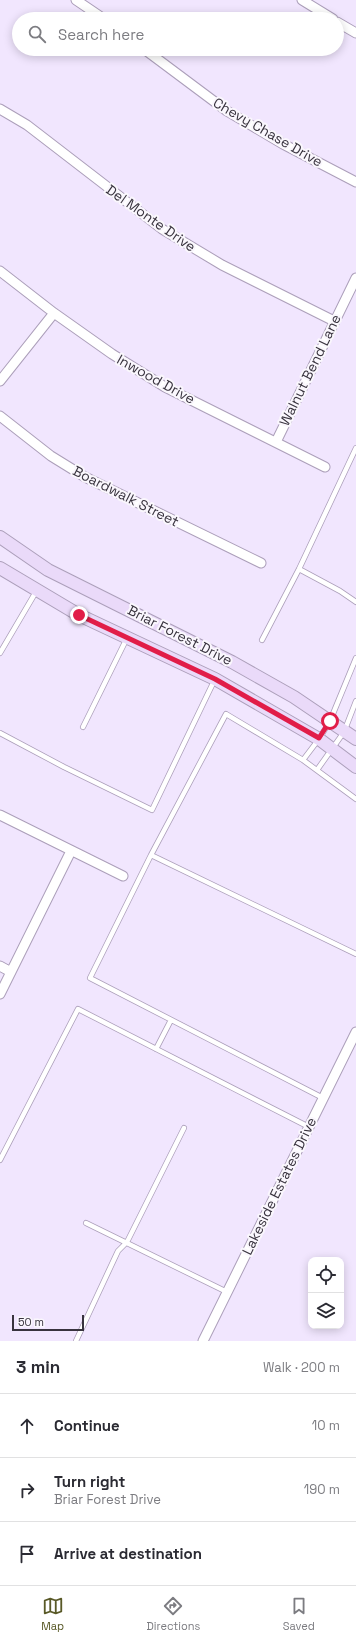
<!DOCTYPE html>
<html lang="en">
<head>
<meta charset="utf-8">
<style>
  :root { --surface:#fff; --page:#f2f2f3; --text:#2b2b33; --muted:#7c7c81; --line:#e1e1e2; --accent:#595927 }
  body { margin:0; font-family:"Space Grotesk",sans-serif; background:var(--page); color:var(--text) }
  .controls { position:absolute; right:12px; bottom:12px; display:grid; overflow:hidden; border-radius:8px; box-shadow:0 2px 10px #0003 }
  .controls button { width:36px; height:36px; display:grid; place-items:center; padding:0; border:0; border-bottom:1px solid var(--line); background:var(--surface); color:var(--text); font:20px sans-serif }
  .scale { position:absolute; left:12px; bottom:10px; width:72px; box-sizing:border-box; padding-left:4px; border:2px solid #38333e; border-top:0; font-size:11px; line-height:14px; white-space:nowrap; color:#38333e; -webkit-text-stroke:3px #faf7fd; paint-order:stroke }
  .stop { position:absolute; width:12px; height:12px; margin:-9px; border:3px solid #e11d48; border-radius:50%; background:#fff }
  .stop.end { background:#e11d48; border-color:#fff; box-shadow:0 1px 4px #0008 }
  .list { margin:0; padding:0; list-style:none }
  h2 { display:flex; justify-content:space-between; align-items:center; height:52px; margin:0; padding:0 16px; font-size:17px }
  h2 small { font-size:13px; font-weight:400; color:var(--muted) }
  .list li { display:grid; grid-template-columns:26px 1fr auto; gap:12px; align-items:center; box-sizing:border-box; height:64px; padding:0 16px; border-top:1px solid var(--line) }
  .list b { display:block; font-size:15px; white-space:nowrap }
  .list p { margin:0; font-size:13px; white-space:nowrap; color:var(--muted) }
  .list em { font-size:13px; font-style:normal; color:var(--muted) }
  .icon { flex:none; width:22px; height:22px; fill:none; stroke:currentColor; stroke-width:2; stroke-linecap:round; stroke-linejoin:round }
  .map { position:relative; flex:none; width:356px; height:1341px; overflow:hidden }
  .search { position:absolute; background:var(--surface); box-shadow:0 2px 10px #0003; left:12px; right:12px; top:12px; height:44px; display:flex; align-items:center; gap:10px; box-sizing:border-box; padding:0 14px; border-radius:22px; color:var(--muted); font-size:15px }
  .sheet { height:244px; background:var(--surface) }
  nav { display:flex; justify-content:space-around; align-items:center; box-sizing:border-box; height:56px; border-top:1px solid var(--line); background:var(--surface); font-size:11px; color:var(--muted) }
  nav a { display:grid; justify-items:center; gap:2px }
  nav .on { color:var(--accent) }
  .map>svg:first-child { display:block }
  .lines { fill:none; stroke-linecap:round; stroke-linejoin:round }
  .lane-casing { stroke:#ac9fba; stroke-width:6 }
  .street-casing { stroke:#ac9fba; stroke-width:11 }
  .secondary-casing { stroke:#ac9fba; stroke-width:14 }
  .lane { stroke:#fff; stroke-width:4.5 }
  .street { stroke:#fff; stroke-width:9 }
  .secondary { stroke:#eadaf9; stroke-width:12 }
  .route { stroke:#e11d48; stroke-width:5 }
  .labels { text-anchor:middle; stroke-width:4; stroke-linejoin:round; paint-order:stroke }
  .street-label { font-size:14px; fill:#38333e; stroke:#faf7fd }
</style>
</head>
<body>
<div class="map">
<svg width="356" height="1341" viewBox="0 0 356 1341">
  <rect width="100%" height="100%" fill="#f1e6fe"/>
  <g class="lines">
    <defs>
      <path id="lane" d="M299 569 340 591 356 602
        M262 640 299 569 356 448
        M0 653 37 590
        M83 727 127 638
        M0 733 64 767 152 810 215 679
        M303 760 319 739 330 721 356 658
        M317 770 344 732 356 701
        M151 855 356 954
        M156 1049 171 1020
        M323 1098 90 978 151 855 226 714 303 760 356 799
        M0 1160 78 1009 309 1127
        M86 1223 227 1292
        M76 1341 118 1251 127 1242 184 1128"/>
      <path id="street" d="M76 0 104 19
        M302 0 333 19
        M337 22 356 33
        M144 49 227 111 283 144 356 182
        M0 109 27 125 162 229 222 265 334 321
        M0 271 54 313 112 354 165 387 325 467
        M0 381 54 313
        M0 416 51 456 85 477 261 563
        M276 442 356 278
        M0 815 123 876
        M0 966 11 972
        M0 994 71 851
        M203 1341 356 1032"/>
      <path id="secondary" d="M0 537 48 570 232 662 294 697 356 739
        M0 568 79 615 215 679 319 739 356 767"/>
    </defs>
    <use href="#lane" class="lane-casing"/>
    <use href="#street" class="street-casing"/>
    <use href="#secondary" class="secondary-casing"/>
    <use href="#lane" class="lane"/>
    <use href="#street" class="street"/>
    <use href="#secondary" class="secondary"/>
  </g>
  <g class="lines">
    <path class="route" d="M79 615 215 679 319 738 330 721"/>
  </g>
  <g class="labels">
    <g class="street-label">
      <text transform="translate(268 132) rotate(30)" y="5">Chevy Chase Drive</text>
      <text transform="translate(151 218) rotate(35)" y="5">Del Monte Drive</text>
      <text transform="translate(310 370) rotate(-64)" y="5">Walnut Bend Lane</text>
      <text transform="translate(156 379) rotate(29)" y="5">Inwood Drive</text>
      <text transform="translate(126 496) rotate(27)" y="5">Boardwalk Street</text>
      <text transform="translate(180 635) rotate(27)" y="5">Briar Forest Drive</text>
      <text transform="translate(279 1186) rotate(-64)" y="5">Lakeside Estates Drive</text>
    </g>
  </g>
</svg>
<div class="controls">
<button><svg class="icon" aria-label="locate" viewBox="0 0 24 24"><circle cx="12" cy="12" r="6"/><path d="M12 2v4M12 18v4M2 12h4M18 12h4"/></svg></button>
<button><svg class="icon" aria-label="layers" viewBox="0 0 24 24"><path d="M12 4l9 5-9 5-9-5zM3 14l9 5 9-5"/></svg></button>
</div>
<div class="scale">50 m</div>
<div class="stop" style="left:330px;top:721px"></div>
<div class="stop end" style="left:79px;top:615px"></div>
<div class="search"><svg class="icon" aria-label="search" viewBox="0 0 24 24"><circle cx="10" cy="10" r="6"/><path d="M15 15l6 6"/></svg>Search here</div>
</div>
<section class="sheet">
<h2>3 min<small>Walk · 200 m</small></h2>
<ul class="list">
<li><svg class="icon" aria-label="ahead" viewBox="0 0 24 24"><path d="M12 20V5M6 11l6-6 6 6"/></svg><div><b>Continue</b></div><em>10 m</em></li>
<li><svg class="icon" aria-label="right" viewBox="0 0 24 24"><path d="M7 20v-9h11M14 6l5 5-5 5"/></svg><div><b>Turn right</b><p>Briar Forest Drive</p></div><em>190 m</em></li>
<li><svg class="icon" aria-label="arrive" viewBox="0 0 24 24"><path d="M6 21V4h12l-3 4 3 4H6"/></svg><div><b>Arrive at destination</b></div></li>
</ul>
</section>
<nav>
<a class="on"><svg class="icon" aria-label="map" viewBox="0 0 24 24"><path d="M3 6l6-2 6 2 6-2v14l-6 2-6-2-6 2zM9 4v14M15 6v14"/></svg>Map</a>
<a><svg class="icon" aria-label="directions" viewBox="0 0 24 24"><path d="M12 3l9 9-9 9-9-9zM9 14v-3h6M13 9l2 2-2 2"/></svg>Directions</a>
<a><svg class="icon" aria-label="saved" viewBox="0 0 24 24"><path d="M7 4h10v16l-5-4-5 4z"/></svg>Saved</a>
</nav>
</body>
</html>
